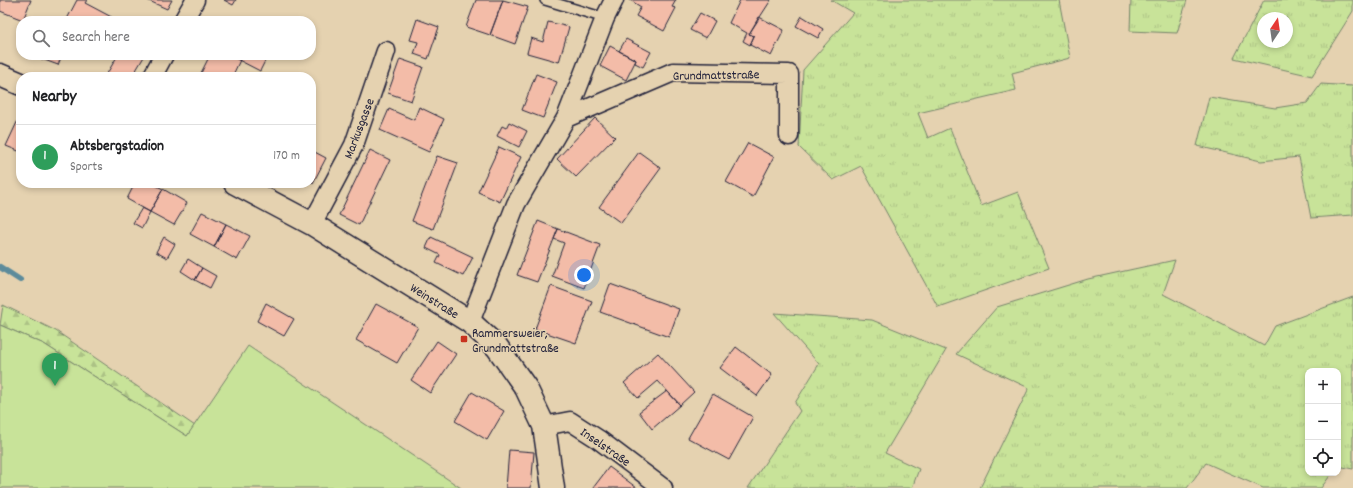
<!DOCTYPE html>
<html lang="en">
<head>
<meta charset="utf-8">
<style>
  :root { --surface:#fff; --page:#f2f2f2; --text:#202124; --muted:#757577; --line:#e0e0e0; --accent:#2563eb }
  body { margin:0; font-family:Dekko,sans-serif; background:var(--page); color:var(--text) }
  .controls { position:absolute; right:12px; bottom:12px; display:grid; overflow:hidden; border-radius:8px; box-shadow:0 2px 6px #0003 }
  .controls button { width:36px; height:36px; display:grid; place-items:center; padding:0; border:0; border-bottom:1px solid var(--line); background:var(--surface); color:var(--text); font:20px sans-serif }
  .compass { position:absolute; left:1257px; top:12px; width:36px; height:36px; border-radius:50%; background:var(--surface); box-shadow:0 2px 6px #0003; rotate:13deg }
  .you { position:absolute; left:584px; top:275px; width:14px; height:14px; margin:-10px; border:3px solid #fff; border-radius:50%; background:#1a73e8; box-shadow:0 0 0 6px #1a73e833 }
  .badge { display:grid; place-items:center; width:26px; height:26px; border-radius:50%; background:var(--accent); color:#fff; font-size:13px; font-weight:700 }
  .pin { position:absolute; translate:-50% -33px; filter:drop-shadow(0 1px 2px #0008) }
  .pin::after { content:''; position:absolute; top:21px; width:14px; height:12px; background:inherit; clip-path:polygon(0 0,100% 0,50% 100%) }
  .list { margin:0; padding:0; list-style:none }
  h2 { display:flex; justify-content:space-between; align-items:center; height:52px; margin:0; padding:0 16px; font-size:17px }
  h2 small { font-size:13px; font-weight:400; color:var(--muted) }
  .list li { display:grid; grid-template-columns:26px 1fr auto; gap:12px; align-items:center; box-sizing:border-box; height:64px; padding:0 16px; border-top:1px solid var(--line) }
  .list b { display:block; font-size:15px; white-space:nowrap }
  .list p { margin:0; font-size:13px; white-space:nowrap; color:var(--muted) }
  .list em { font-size:13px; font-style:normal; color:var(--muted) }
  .icon { flex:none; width:22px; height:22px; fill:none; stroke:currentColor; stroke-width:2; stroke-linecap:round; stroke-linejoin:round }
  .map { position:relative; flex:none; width:1353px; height:488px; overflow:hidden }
  .search { position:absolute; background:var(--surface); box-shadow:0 2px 6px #0003; left:16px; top:16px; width:300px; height:44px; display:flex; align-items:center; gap:10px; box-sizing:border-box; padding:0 14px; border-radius:16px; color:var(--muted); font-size:15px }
  .panel { position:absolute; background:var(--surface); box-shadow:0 2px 6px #0003; left:16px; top:72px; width:300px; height:116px; border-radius:16px }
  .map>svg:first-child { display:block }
  .grass { fill:url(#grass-tufts); stroke:#75826a; fill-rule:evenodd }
  .forest { fill:url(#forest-firs); stroke:#75826a }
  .pitch { fill:#c8e399; stroke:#75826a }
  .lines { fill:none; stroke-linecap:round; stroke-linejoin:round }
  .stream { stroke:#5b8b9b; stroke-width:6 }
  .building { fill:#f3bca8; stroke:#22223b }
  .lane-casing { stroke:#22223b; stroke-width:12 }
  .street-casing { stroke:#22223b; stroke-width:21 }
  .secondary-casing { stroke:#22223b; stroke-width:25 }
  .lane { stroke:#e5d2b0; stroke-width:9 }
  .street { stroke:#e5d2b0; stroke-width:18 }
  .secondary { stroke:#e5d2b0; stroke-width:22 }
  .poi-dot { fill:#c8321e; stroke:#e5d2b0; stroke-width:1.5 }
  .labels { text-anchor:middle; stroke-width:3; stroke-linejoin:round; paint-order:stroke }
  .street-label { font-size:13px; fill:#22223b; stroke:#e5d2b0 }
  .poi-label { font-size:13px; fill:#22223b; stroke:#e5d2b0; text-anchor:start }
</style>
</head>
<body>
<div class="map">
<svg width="1353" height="488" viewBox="0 0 1353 488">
  <defs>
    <pattern id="grass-tufts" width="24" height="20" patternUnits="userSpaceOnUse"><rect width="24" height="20" fill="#c8e399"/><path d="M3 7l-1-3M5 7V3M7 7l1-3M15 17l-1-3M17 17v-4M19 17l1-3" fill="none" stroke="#acc285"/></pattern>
    <pattern id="forest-firs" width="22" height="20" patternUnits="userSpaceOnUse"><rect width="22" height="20" fill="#c8e399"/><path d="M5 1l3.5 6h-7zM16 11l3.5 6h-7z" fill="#acc285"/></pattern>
  </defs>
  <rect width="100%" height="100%" fill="#e5d2b0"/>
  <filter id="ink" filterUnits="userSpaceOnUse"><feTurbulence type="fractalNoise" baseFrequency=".025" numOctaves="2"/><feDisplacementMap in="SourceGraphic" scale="8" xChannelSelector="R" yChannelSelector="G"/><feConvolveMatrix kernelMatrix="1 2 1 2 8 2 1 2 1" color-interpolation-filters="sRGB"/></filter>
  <g filter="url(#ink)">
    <path class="grass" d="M831 0H1059L1070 58 1012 73 1016 90 918 113 928 138 950 128 981 206 1018 192 1049 268 938 307 861 166 833 180 799 147 803 70 853 13Z
      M1131 0H1187L1177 33 1130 31Z
      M1264 0H1353V11L1312 76 1234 58ZM1263 18H1287V42H1263Z
      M1321 84 1353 86V215L1311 218 1299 157 1261 161 1197 146 1209 97 1275 108 1307 103Z
      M1175 260 1163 294 1264 346 1275 326 1353 297V469L1338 466V371H1308V473H1332L1321 488H1263L1206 463 1187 488H980L1029 388 956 354 997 307 1088 279Z
      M774 313 872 320 946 350 885 453 919 469 912 488H748L800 411 795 403 819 364Z"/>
    <path class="forest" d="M3 305 56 331 195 426 187 436 44 344 0 325Z"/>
    <path class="pitch" d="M0 325 44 344 187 436 248 346 461 488H0Z"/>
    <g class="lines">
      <path class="stream" d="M0 267 20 280"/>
    </g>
    <path class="building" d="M0 0H31L23 20 0 11Z
      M77 0H87L85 3 119 21H71L67 19Z
      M147 0H172L167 9Z
      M224 0H236L233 5Z
      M476 0H503L490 35 466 27Z
      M503 0 528 7 515 44 490 35Z
      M630 0H676L672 7 676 8 664 31 636 16 641 7Z
      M740 0H771L749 34 754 36 750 45 743 41 747 33 729 23Z
      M700 13 715 21 706 38 690 30Z
      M802 16 823 29 818 38 796 26Z
      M759 17 784 30 771 56 750 45 754 36 749 34Z
      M417 19 439 27 428 59 414 54 418 42 410 40Z
      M548 22 569 27 559 62 527 53 531 38 543 42Z
      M626 39 651 52 643 67 635 63 636 60 619 51Z
      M610 46 636 60 626 80 600 66Z
      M31 55H62L58 65Z
      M118 55H145L132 77H105Z
      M210 55H229L240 60 232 77H199Z
      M229 55H268L260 71Z
      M400 59 423 67 411 101 388 93Z
      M536 74 557 82 543 118 522 110Z
      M419 107 444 119 429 152 380 130 389 109 414 120Z
      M19 118 21 119V152L6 146Z
      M595 118 615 137 576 177 557 159Z
      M509 122 527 131 519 147 497 136 502 126 506 128Z
      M748 143 774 157 753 197 726 182Z
      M499 147 521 157 500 202 478 192Z
      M311 150 326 158 313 183 311 182Z
      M370 150 390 160 359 225 339 215Z
      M639 152 661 168 621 223 599 207Z
      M437 156 458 163 433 229 412 221Z
      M135 183H151L163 189 150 212 127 199Z
      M163 189 187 203 174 225 150 212Z
      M142 208 150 212 142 228 133 223Z
      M202 212 226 224 214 247 190 234Z
      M538 221 558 229 537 282 517 275Z
      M226 224 250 236 237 260 214 247Z
      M558 229 600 245 584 288 552 276 564 243 554 239Z
      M164 237 175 244 167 258 156 252Z
      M431 237 473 257 463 276 436 263 440 255 426 248Z
      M188 259 202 268 195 280 181 271Z
      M202 268 216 276 210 288 195 280Z
      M610 284 679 309 669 337 600 312Z
      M551 286 592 301 576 343 535 329Z
      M266 303 294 319 284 336 257 321Z
      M376 304 418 327 397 363 356 340Z
      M437 341 456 354 430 393 411 380Z
      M736 347 772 375 757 396 720 368Z
      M658 353 694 392 680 405 658 381 638 398 624 383Z
      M667 391 680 405 652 429 639 412Z
      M472 392 504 411 487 440 455 421Z
      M713 394 753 417 729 460 688 438Z
      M509 450 534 452 531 488H506Z
      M609 467 637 488H593Z"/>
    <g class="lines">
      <defs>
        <path id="lane" d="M545 0 605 18"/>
        <path id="street" d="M183 21 195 0
          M152 77 164 55
          M566 118 605 18 614 0
          M312 224 354 145 386 51
          M470 322 516 204 566 118 673 72 789 74V136
          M544 426 570 421 598 439 663 488"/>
        <path id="secondary" d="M0 75 21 84
          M235 183 312 224 470 322 497 347 526 388 544 426 553 488"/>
      </defs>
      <use href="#lane" class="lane-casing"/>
      <use href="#street" class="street-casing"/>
      <use href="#secondary" class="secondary-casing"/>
      <use href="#lane" class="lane"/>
      <use href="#street" class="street"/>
      <use href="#secondary" class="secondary"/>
    </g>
  </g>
  <rect class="poi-dot" x="460" y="335" width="8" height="8" rx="2"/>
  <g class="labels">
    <g class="street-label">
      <text transform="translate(716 74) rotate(-1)" y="5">Grundmattstraße</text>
      <text transform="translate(358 128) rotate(-69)" y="5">Markusgasse</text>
      <text transform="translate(435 300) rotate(32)" y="5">Weinstraße</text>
      <text transform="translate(606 446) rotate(35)" y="5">Inselstraße</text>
    </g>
    <g class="poi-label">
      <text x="472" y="337">Rammersweier,<tspan x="472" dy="15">Grundmattstraße</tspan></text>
    </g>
  </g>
</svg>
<div class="controls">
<button>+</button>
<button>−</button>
<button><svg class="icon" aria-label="locate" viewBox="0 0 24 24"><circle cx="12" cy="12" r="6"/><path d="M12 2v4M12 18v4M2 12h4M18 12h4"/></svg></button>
</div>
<svg class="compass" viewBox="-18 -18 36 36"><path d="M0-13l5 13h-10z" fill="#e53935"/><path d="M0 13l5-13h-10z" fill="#757577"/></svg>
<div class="you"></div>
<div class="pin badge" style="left:55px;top:386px;background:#2e9e5b">1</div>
<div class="search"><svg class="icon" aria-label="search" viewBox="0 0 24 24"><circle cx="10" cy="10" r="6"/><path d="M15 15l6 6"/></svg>Search here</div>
<section class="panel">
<h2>Nearby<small></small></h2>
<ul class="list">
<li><span class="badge" style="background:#2e9e5b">1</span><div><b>Abtsbergstadion</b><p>Sports</p></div><em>170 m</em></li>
</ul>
</section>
</div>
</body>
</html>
